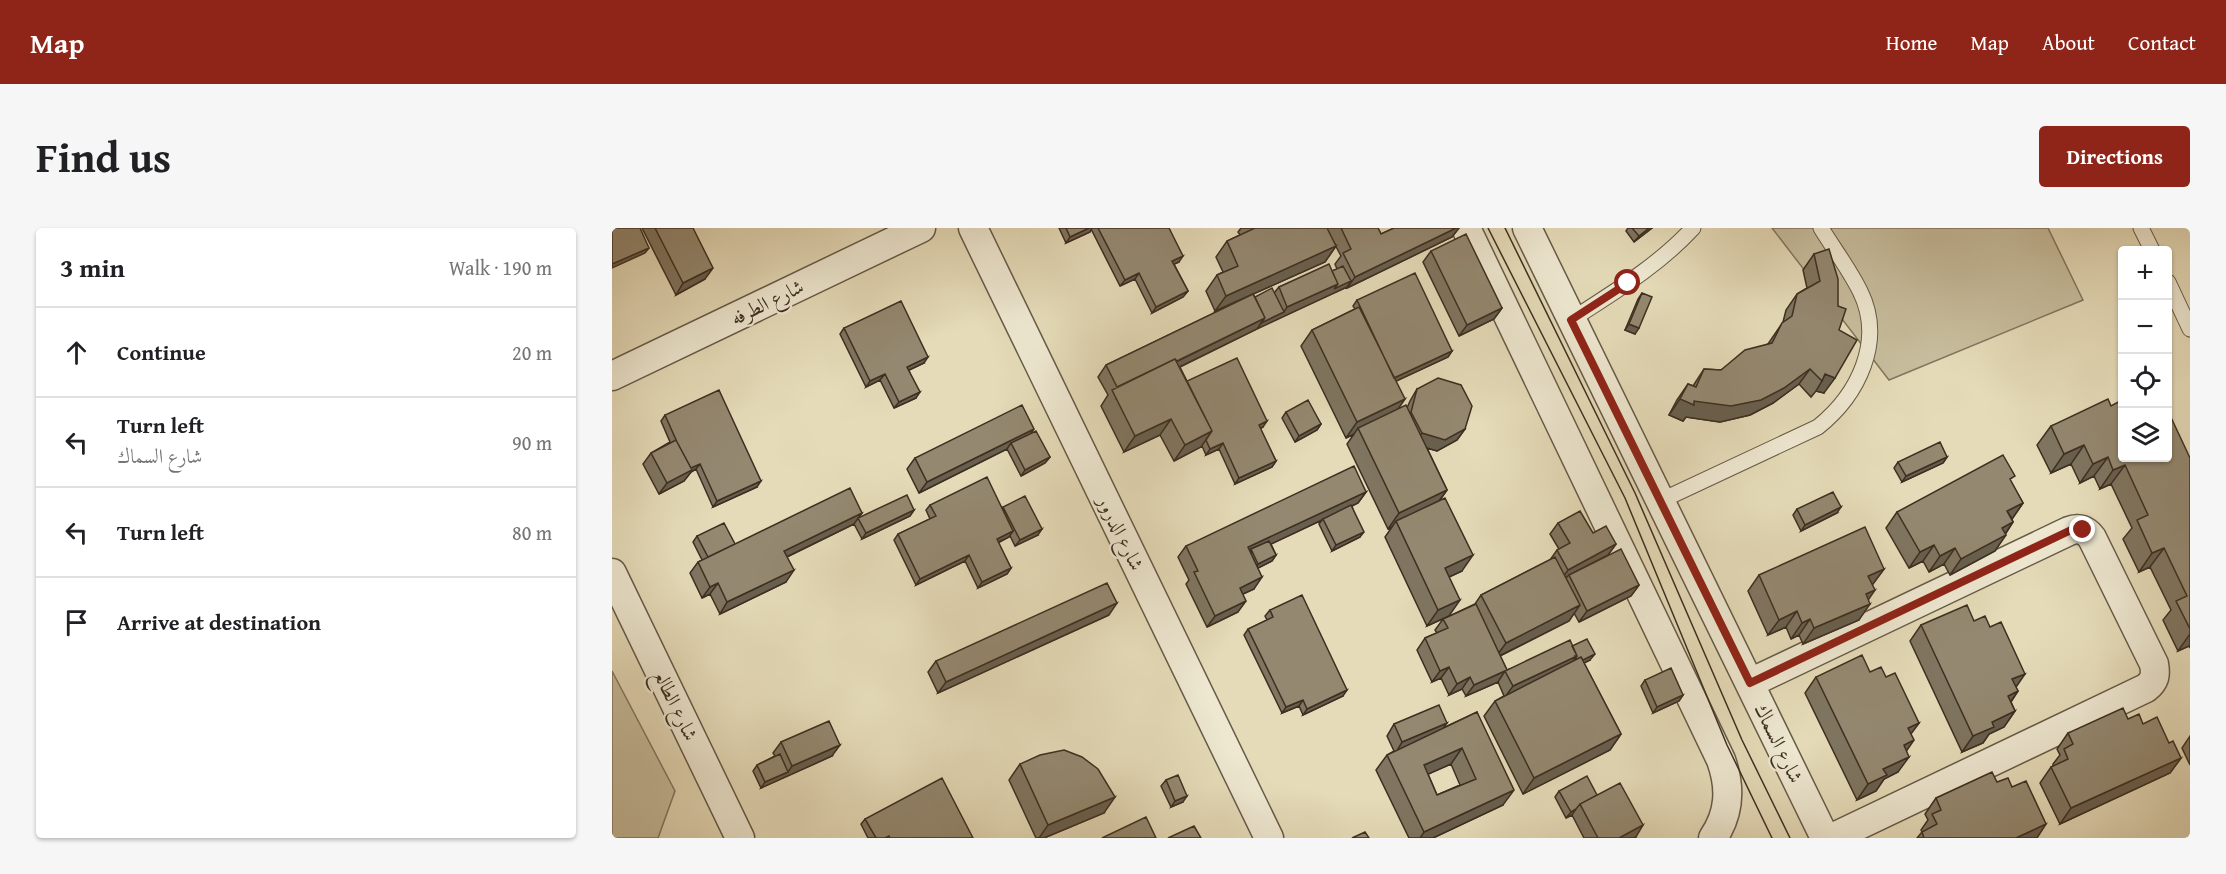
<!DOCTYPE html>
<html lang="en">
<head>
<meta charset="utf-8">
<style>
  :root { --surface:#fff; --page:#f6f6f6; --text:#202124; --muted:#757577; --line:#e0e0e0; --accent:#8f2418 }
  body { margin:0; font-family:"Gentium Book Plus",Amiri,serif; background:var(--page); color:var(--text) }
  .controls { position:absolute; right:18px; top:18px; display:grid; overflow:hidden; border-radius:6px; box-shadow:0 2px 4px #0004 }
  .controls button { width:54px; height:54px; display:grid; place-items:center; padding:0; border:0; border-bottom:2px solid var(--line); background:var(--surface); color:var(--text); font:30px sans-serif }
  .stop { position:absolute; width:18px; height:18px; margin:-14px; border:4px solid #8f2418; border-radius:50%; background:#fff }
  .stop.end { background:#8f2418; border-color:#fff; box-shadow:0 2px 6px #0008 }
  .list { margin:0; padding:0; list-style:none }
  h2 { display:flex; justify-content:space-between; align-items:center; height:78px; margin:0; padding:0 24px; font-size:26px }
  h2 small { font-size:20px; font-weight:400; color:var(--muted) }
  .list li { display:grid; grid-template-columns:39px 1fr auto; gap:18px; align-items:center; box-sizing:border-box; height:90px; padding:0 24px; border-top:2px solid var(--line) }
  .list b { display:block; font-size:22px; white-space:nowrap }
  .list p { margin:0; font-size:20px; white-space:nowrap; color:var(--muted) }
  .list em { font-size:20px; font-style:normal; color:var(--muted) }
  .icon { flex:none; width:33px; height:33px; fill:none; stroke:currentColor; stroke-width:2; stroke-linecap:round; stroke-linejoin:round }
  .map { position:relative; flex:none; width:1578px; height:610px; overflow:hidden; border-radius:6px }
  header { display:flex; align-items:center; gap:36px; box-sizing:border-box; height:84px; padding:0 30px; background:var(--accent); color:#fff }
  header strong { font-size:28px }
  nav { display:flex; gap:33px; margin-inline-start:auto; font-size:21px }
  .intro { display:flex; align-items:center; justify-content:space-between; box-sizing:border-box; height:144px; padding:0 36px }
  h1 { margin:0; font-size:42px }
  .button { padding:15px 27px; border-radius:6px; background:var(--accent); color:#fff; font-size:21px; font-weight:700 }
  main { display:flex; gap:36px; padding:0 36px }
  aside { flex:1; background:var(--surface); border-radius:6px; box-shadow:0 2px 4px #0004 }
  .map>svg:first-child { display:block }
  .green { fill:#c8be9e; stroke:#827660; stroke-width:1.5 }
  .lines { fill:none; stroke-linecap:round; stroke-linejoin:round }
  .service-casing { stroke:#675a47; stroke-width:17 }
  .minor-casing { stroke:#675a47; stroke-width:31 }
  .service { stroke:#eee8d1; stroke-width:15 }
  .minor { stroke:#eee8d1; stroke-width:28 }
  .tram { stroke:#3d2f21; stroke-width:1.5 }
  .wall { fill:#7f7560; stroke:#3d2f21; stroke-width:1.5; fill-rule:evenodd }
  .shaded-wall { fill:#685f4e; stroke:#3d2f21; stroke-width:1.5 }
  .building { fill:#948870; stroke:#3d2f21; stroke-width:1.5; fill-rule:evenodd }
  .route { stroke:#8f2418; stroke-width:8 }
  .labels { text-anchor:middle; stroke-width:4.5; stroke-linejoin:round; paint-order:stroke }
  .street-label { font-size:20px; fill:#3d2f21; stroke:#eee8d1 }
</style>
</head>
<body>
<header>
<strong>Map</strong>
<nav><a>Home</a><a>Map</a><a>About</a><a>Contact</a></nav>
</header>
<div class="intro"><h1>Find us</h1><a class="button">Directions</a></div>
<main>
<aside>
<h2>3 min<small>Walk · 190 m</small></h2>
<ul class="list">
<li><svg class="icon" aria-label="ahead" viewBox="0 0 24 24"><path d="M12 20V5M6 11l6-6 6 6"/></svg><div><b>Continue</b></div><em>20 m</em></li>
<li><svg class="icon" aria-label="left" viewBox="0 0 24 24"><path d="M17 20v-9H6M10 6l-5 5 5 5"/></svg><div><b>Turn left</b><p>شارع السماك</p></div><em>90 m</em></li>
<li><svg class="icon" aria-label="left" viewBox="0 0 24 24"><path d="M17 20v-9H6M10 6l-5 5 5 5"/></svg><div><b>Turn left</b></div><em>80 m</em></li>
<li><svg class="icon" aria-label="arrive" viewBox="0 0 24 24"><path d="M6 21V4h12l-3 4 3 4H6"/></svg><div><b>Arrive at destination</b></div></li>
</ul>
</aside>
<div class="map">
<svg width="1578" height="610" viewBox="0 0 1578 610">
  <rect width="100%" height="100%" fill="#e5dbb8"/>
  <filter id="stains"><feTurbulence type="fractalNoise" baseFrequency=".00333" numOctaves="4"/><feColorMatrix values="0 0 0 0 .2 0 0 0 0 .09 0 0 0 0 .02 0 0 0 .5 -.17"/></filter>
  <radialGradient id="worn" r=".72"><stop offset=".6" stop-color="#630" stop-opacity="0"/><stop offset="1" stop-color="#630" stop-opacity=".3"/></radialGradient>
  <path class="green" d="M1160 0H1436L1471 72 1277 152Z
    M0 443 63 563 46 610H0Z"/>
  <g class="lines">
    <defs>
      <path id="service" d="M1529 0 1540 22
        M1556 54 1578 101
        M959 92C1002 64 1046 38 1081 0
        M1048 273 1206 199C1246 167 1273 113 1248 63 1237 41 1222 21 1209 0"/>
      <path id="minor" d="M361 0 657 610
        M854 0 1109 532C1119 560 1118 585 1101 610
        M915 0 1213 610
        M0 148 309 0
        M0 345 128 610
        M1138 455 1457 303C1467 299 1474 302 1480 310L1542 436C1544 447 1543 453 1534 460L1220 610"/>
    </defs>
    <use href="#service" class="service-casing"/>
    <use href="#minor" class="minor-casing"/>
    <use href="#service" class="service"/>
    <use href="#minor" class="minor"/>
    <path class="tram" d="M876 0 1013 270 1115 517 1160 610
      M893 0 1023 265 1130 512 1178 610"/>
  </g>
  <path class="wall" d="M30 0H81L93 51 64 67Z
    M447 0H557L567 34 562 36 576 63 571 69 540 85 523 51 508 58 479 1 478 4 454 15Z
    M629 0H766L769 6 782 0H847L840 9 735 60V59L667 90 568 139 575 153 651 199 648 201 664 233 660 239 623 256 607 221 594 227 590 218 562 233 548 207 512 224 489 178 496 167 486 149 494 137 636 69 603 83 594 63 605 47 611 44 604 29 615 13 628 7 626 4ZM721 13 729 28 723 36 725 41 720 43 667 59 662 65 643 69 641 66 713 34 724 18Z
    M1016 0H1040L1022 14 1014 3Z
    M819 23 890 80 882 91 847 108 811 34Z
    M1202 26 1226 78 1227 102 1212 165 1204 163 1199 169 1187 156 1161 175 1138 187 1108 194 1074 189 1071 193 1057 187 1065 172 1076 156 1081 158 1092 141 1109 142 1156 116 1171 94 1174 82 1185 66 1195 60 1191 42Z
    M1030 65 1023 106 1013 102 1026 71Z
    M745 72 840 123 836 129 784 153 785 182 795 180 798 173 805 161 853 201 845 212 825 223 815 220 835 262 828 272 850 343 837 349V388L815 398 773 309 780 299 776 301 735 216 742 206 734 210 689 118 700 102 743 81 741 78Z
    M232 100 312 135 297 142 304 170 282 180 268 152 254 159 228 106Z
    M1499 178 1578 230V420L1577 418 1566 423 1551 392 1559 382 1538 339 1527 344 1511 311 1520 300 1499 256 1488 261 1482 248 1468 255 1459 236 1439 245 1425 217 1439 198Z
    M674 184 709 196 705 202 683 214 670 190Z
    M53 187 145 259 101 279 84 241 79 244 72 253 47 266 31 236 39 225 58 214 49 193Z
    M418 206 438 229 433 235 409 248 395 221 307 265 295 241 303 230Z
    M1335 229 1331 235 1290 254 1282 240 1286 234Z
    M1399 254 1411 275 1400 291 1401 294 1383 323 1338 347 1332 336 1317 344 1311 333 1297 340 1274 300 1285 284Z
    M754 264 746 275 740 278 748 309 720 323 707 296 710 292 659 316 664 327 660 333 646 340 642 361 631 366 626 384 595 399 574 356 577 352 566 329 574 318Z
    M318 277 390 280 391 279 426 307 403 318 398 308 397 309 386 315 399 340 395 346 366 360 353 333 304 357 282 312 286 306 318 291 314 282Z
    M1185 281 1225 285 1189 303 1181 287Z
    M302 282 298 288 250 311 242 296 175 329 174 354 108 386 98 366 90 370 78 345 86 334 90 332 81 314 85 308 123 316 250 285 246 290Z
    M946 295 981 305 1004 316 996 327 1027 357 1019 368 967 394 962 385 957 393 888 428 895 442 960 418 978 432 972 435 1009 506 998 522 911 566 872 488 883 473 892 468 886 454 854 468 850 461 837 467 829 450 820 454 805 422 813 410 825 405 823 402 831 391 863 376 869 367 938 332 945 322 947 321 938 306Z
    M1272 341 1260 357 1256 372 1247 392 1191 416 1187 407 1179 411 1174 399 1156 407 1136 363 1147 347Z
    M658 382 731 468 691 487 687 478 670 485 632 407 636 401 655 392 653 388Z
    M497 387 326 465 316 444 324 433Z
    M1362 393 1406 463 1399 474 1403 483 1392 499 1377 506 1371 515 1350 524 1298 413 1309 397Z
    M1258 444 1274 449 1307 495 1299 505 1294 523 1286 544 1272 551 1264 563 1245 572 1193 465 1204 449Z
    M1033 452 1071 467 1067 473 1041 485 1029 458Z
    M865 484 891 577 821 610H797L764 542 775 527 782 523 775 508 782 496 831 500ZM839 536 848 557 825 567 816 546Z
    M1516 491 1531 496 1557 515 1569 530 1558 545 1448 596 1428 555 1439 539 1441 538V536L1448 527 1445 521 1456 505Z
    M1578 508V537L1570 520Z
    M169 514 220 528 149 560 141 543 145 537 163 528 161 525Z
    M408 536 492 585 432 610H424L397 552Z
    M554 552 571 574 559 579 549 558Z
    M1385 554 1425 610H1305L1310 604 1309 602 1316 592 1313 586 1324 570Z
    M947 563 985 567 1024 609 1021 610H972L960 587 954 590 943 569Z
    M253 591 361 610H256L249 596Z"/>
  <path class="shaded-wall" d="M477 0H480L478 4 454 15 458 9Z
    M844 0H847L840 9 735 60 743 49Z
    M1037 0H1040L1022 14 1027 8Z
    M724 18 713 34 603 83 614 68Z
    M37 20 33 25 0 40V36Z
    M571 28 567 34 556 39 560 33Z
    M101 40 93 51 64 67 71 55Z
    M527 45 523 51 508 58 513 52Z
    M739 53 735 59 645 101 649 95 672 84 675 79 726 56Z
    M576 63 571 69 540 85 544 79Z
    M890 80 882 91 847 108 855 97Z
    M653 90 645 101 504 170 507 162Z
    M1017 96 1027 100 1023 106 1013 102Z
    M840 123 836 129 778 156 782 150Z
    M316 129 312 135 291 145 295 139Z
    M1198 141 1187 156 1161 175 1138 187 1108 194 1074 189 1071 193 1057 187 1068 171 1082 173Z
    M273 146 268 152 254 159 258 153Z
    M1213 146 1223 150 1212 165 1204 163 1210 153Z
    M308 164 304 170 282 180 287 174Z
    M793 171 782 187 746 200 742 206 734 210 745 194Z
    M559 191 548 207 512 224 523 208Z
    M655 193 651 199 643 203 647 197Z
    M709 196 705 202 683 214 687 208Z
    M422 201 414 212 399 215 395 221 307 265 315 254Z
    M853 201 845 212 825 223 802 216 810 205Z
    M600 203 589 219 562 233 573 217Z
    M611 215 607 221 594 227 598 221Z
    M1472 217 1459 236 1439 245 1452 226Z
    M438 229 433 235 409 248 413 242Z
    M1335 229 1331 235 1290 254 1294 248Z
    M1496 229 1482 248 1468 255 1481 236Z
    M664 233 660 239 623 256 627 250Z
    M88 236 84 241 79 244 72 253 47 266 55 255 77 240Z
    M1513 237 1499 256 1488 261 1501 242Z
    M149 253 145 259 101 279 105 273Z
    M835 262 824 277 784 293 780 299 776 301 787 285Z
    M754 264 746 275 712 291H711L710 292 640 325 639 321 635 327 636 319Z
    M1411 275 1400 291 1395 283Z
    M1229 279 1225 285 1189 303 1193 297Z
    M302 282 298 288 250 311 254 305Z
    M250 285 242 296 164 334 172 323Z
    M1401 294 1391 309 1394 307 1383 323 1338 347 1349 331 1390 300Z
    M430 301 426 307 403 318 408 312Z
    M401 303 397 309 380 317 385 311Z
    M752 304 748 309 720 323 724 317Z
    M1004 316 996 327 957 347 955 349 948 353 956 342Z
    M1322 317 1311 333 1297 340 1308 324Z
    M1343 320 1332 336 1317 344 1328 328Z
    M1552 320 1538 339 1527 344 1540 325Z
    M357 327 353 333 304 357 308 351Z
    M664 327 660 333 642 342 646 336Z
    M861 327 850 343 822 356 833 340Z
    M399 340 395 346 366 360 370 354Z
    M1272 341 1261 356 1245 364 1256 348Z
    M182 342 174 354 108 386 115 374Z
    M650 349 642 361 620 371 628 360Z
    M106 355 98 366 90 370 98 359Z
    M1027 357 1019 368 967 394 975 383Z
    M1263 362 1252 378 1254 366Z
    M848 372 837 388 815 398 826 382Z
    M634 373 626 384 595 399 603 388Z
    M505 375 497 387 326 465 334 454Z
    M1258 376 1247 392 1191 416 1202 400Z
    M968 377 957 393 883 430 894 415Z
    M1185 383 1174 399 1156 407 1167 392Z
    M1198 391 1187 407 1179 411 1190 395Z
    M1578 406V416L1577 418 1566 423Z
    M983 426 978 432 962 440 966 434Z
    M965 428 957 439 893 469 901 458Z
    M837 439 829 450 820 454 828 443Z
    M893 443 886 454 854 468 862 457Z
    M1413 446 1402 462 1400 451Z
    M858 449 850 461 837 467 845 456Z
    M735 462 731 468 691 487 695 481Z
    M1406 463 1395 479 1396 468Z
    M1071 467 1067 473 1041 485 1045 479Z
    M691 472 687 478 670 485 674 479Z
    M1403 483 1392 499 1377 506 1371 515 1350 524 1361 508 1380 494Z
    M835 495 827 506 783 526 790 514Z
    M1307 495 1296 510V500Z
    M1009 506 998 522 911 566 922 550Z
    M1302 512 1291 528 1292 517Z
    M228 517 220 528 149 560 153 554 176 544 180 538Z
    M850 520 839 536 801 553 812 537Z
    M1297 529 1286 544 1272 551 1264 563 1245 572 1256 556 1271 541Z
    M1569 530 1558 545 1448 596 1459 580Z
    M902 562 891 577 821 610H808L812 604Z
    M575 568 571 574 559 579 563 573Z
    M503 569 492 585 432 610H427L436 597Z
    M964 581 960 587 954 590 959 584Z
    M1434 596 1425 610H1404Z
    M1031 597 1024 609 1021 610H1007Z"/>
  <path class="building" d="M0 0H28L37 20 0 36Z
    M43 0H81L101 40 71 55Z
    M454 0H477L458 9Z
    M486 0H557L571 28 560 33 576 63 544 79 527 45 513 52Z
    M643 0H715L724 18 614 68 605 47 626 38 615 13Z
    M729 0H766L769 6 782 0H844L743 49 731 25 739 21Z
    M1020 0H1037L1027 8Z
    M854 6 890 80 855 97 819 23Z
    M1217 21 1226 51V78L1234 81 1227 102 1245 112 1223 150 1213 146 1210 153 1198 141 1172 160 1149 172 1119 178 1082 173V177L1068 171 1076 156 1084 159 1092 141 1109 142 1133 122 1160 115 1170 95 1180 88 1185 66 1208 53 1202 26Z
    M717 36 726 56 675 79 667 59Z
    M731 38 739 53 722 61 726 56 720 43Z
    M803 45 840 123 782 150 745 72Z
    M660 60 672 84 649 95 653 90 643 69Z
    M1030 65 1040 69 1027 100 1017 96Z
    M641 66 653 90 565 133 563 131 505 159 494 137Z
    M289 73 316 129 295 139 308 164 287 174 273 146 258 153 232 100Z
    M747 79 793 171 745 194 700 102Z
    M625 130 655 193 647 197 664 233 627 250 611 215 598 221 594 212 600 203 575 153Z
    M563 131 600 203 573 217 559 191 523 208 500 162Z
    M826 150 849 157 860 178 853 201 833 212 810 205 799 184 805 161Z
    M107 162 149 253 105 273 88 236 79 240 65 214 53 187Z
    M1496 171 1499 178 1510 172V230H1556V183L1578 230V401L1564 373 1575 368 1552 320 1540 325 1525 292 1536 287 1513 237 1501 242 1496 229 1481 236 1472 217 1452 226 1439 198Z
    M696 172 709 196 687 208 674 184Z
    M410 177 422 201 315 254 303 230Z
    M794 177 835 262 787 285 746 200Z
    M424 203 438 229 413 242 399 215Z
    M64 212 80 242 55 255 39 225Z
    M1328 214 1335 229 1294 248 1286 234Z
    M1391 227 1403 248 1398 251 1411 275 1395 283 1401 294 1390 300 1394 307 1349 331 1343 320 1328 328 1322 317 1308 324 1285 284Z
    M742 238 754 264 636 319 650 349 628 360 634 373 603 388 582 344 586 343 574 318Z
    M375 249 401 303 385 311 399 340 370 354 357 327 308 351 286 306 324 288 318 277Z
    M238 260 250 285 172 323 182 342 115 374 106 355 98 359 86 334Z
    M1221 264 1229 279 1193 297 1185 281Z
    M295 267 302 282 254 305 246 290Z
    M413 268 430 301 408 312 391 279Z
    M833 270 861 327 833 340 848 372 826 382 784 293Z
    M739 277 752 304 724 317 711 291Z
    M968 283 981 305 994 298 1004 316 956 342 945 322 958 315 946 295Z
    M112 295 123 316 96 329 85 308Z
    M1253 299 1272 341 1256 348 1263 362 1254 366 1258 376 1202 400 1198 391 1190 395 1185 383 1167 392 1147 347Z
    M657 313 664 327 646 336 639 321Z
    M1009 321 1027 357 975 383 957 347Z
    M943 329 968 377 894 415 869 367Z
    M495 355 505 375 334 454 324 433Z
    M690 367 735 462 695 481 691 472 674 479 636 401 661 389 658 382Z
    M864 376 895 442 862 457 858 449 845 456 837 439 828 443 813 410 836 400 831 391Z
    M1355 377 1362 393 1373 388 1378 399 1389 394 1413 446 1400 451 1406 463 1396 468 1403 483 1380 494 1382 499 1361 508 1309 397Z
    M975 411 983 426 971 432 969 429 965 431 963 428H965L960 418Z
    M958 412 965 428 901 458 893 443Z
    M1250 427 1258 444 1269 439 1274 449 1283 445 1307 495 1296 500 1302 512 1292 517 1297 529 1271 541 1275 547 1256 556 1204 449Z
    M969 429 1009 506 922 550 883 473Z
    M1059 440 1071 467 1045 479 1033 452Z
    M827 477 835 495 790 514 782 496Z
    M1511 480 1516 491 1527 486 1531 496 1545 489 1557 515 1561 513 1569 530 1459 580 1439 539 1456 531 1452 521 1461 516 1456 505Z
    M865 484 902 562 812 604 775 527ZM850 520 864 551 825 567 812 537Z
    M217 493 228 517 180 538 169 514Z
    M452 522 470 529 486 541 503 569 436 597 408 536 428 527Z
    M168 526 176 544 153 554 145 537Z
    M1380 544 1385 554 1396 550 1400 559 1414 553 1434 596 1404 610H1312L1310 604 1325 596 1320 586 1329 582 1324 570Z
    M566 547 575 568 563 573 554 552Z
    M975 548 985 567 968 576 964 581 959 584 947 563Z
    M330 550 361 610H278L277 608 273 610H264L253 591Z
    M1008 555 1031 597 1007 610H986L968 576Z
    M534 589 544 610H490Z
    M582 598 589 610H556Z
    M753 604 757 610H740Z"/>
  <g class="lines">
    <path class="route" d="M1016 55 959 92 1138 455 1457 303 1463 300 1471 302"/>
  </g>
  <g class="labels">
    <g class="street-label">
      <text transform="translate(155 74) rotate(-26)" y="7">شارع الطرفه</text>
      <text transform="translate(509 305) rotate(64)" y="7">شارع الدرور</text>
      <text transform="translate(64 477) rotate(64)" y="7">شارع الطالع</text>
      <text transform="translate(1167 515) rotate(64)" y="7">شارع السماك</text>
    </g>
  </g>
  <rect width="100%" height="100%" filter="url(#stains)"/>
  <rect width="100%" height="100%" fill="url(#worn)"/>
</svg>
<div class="controls">
<button>+</button>
<button>−</button>
<button><svg class="icon" aria-label="locate" viewBox="0 0 24 24"><circle cx="12" cy="12" r="6"/><path d="M12 2v4M12 18v4M2 12h4M18 12h4"/></svg></button>
<button><svg class="icon" aria-label="layers" viewBox="0 0 24 24"><path d="M12 4l9 5-9 5-9-5zM3 14l9 5 9-5"/></svg></button>
</div>
<div class="stop" style="left:1016px;top:55px"></div>
<div class="stop end" style="left:1471px;top:302px"></div>
</div>
</main>
</body>
</html>
